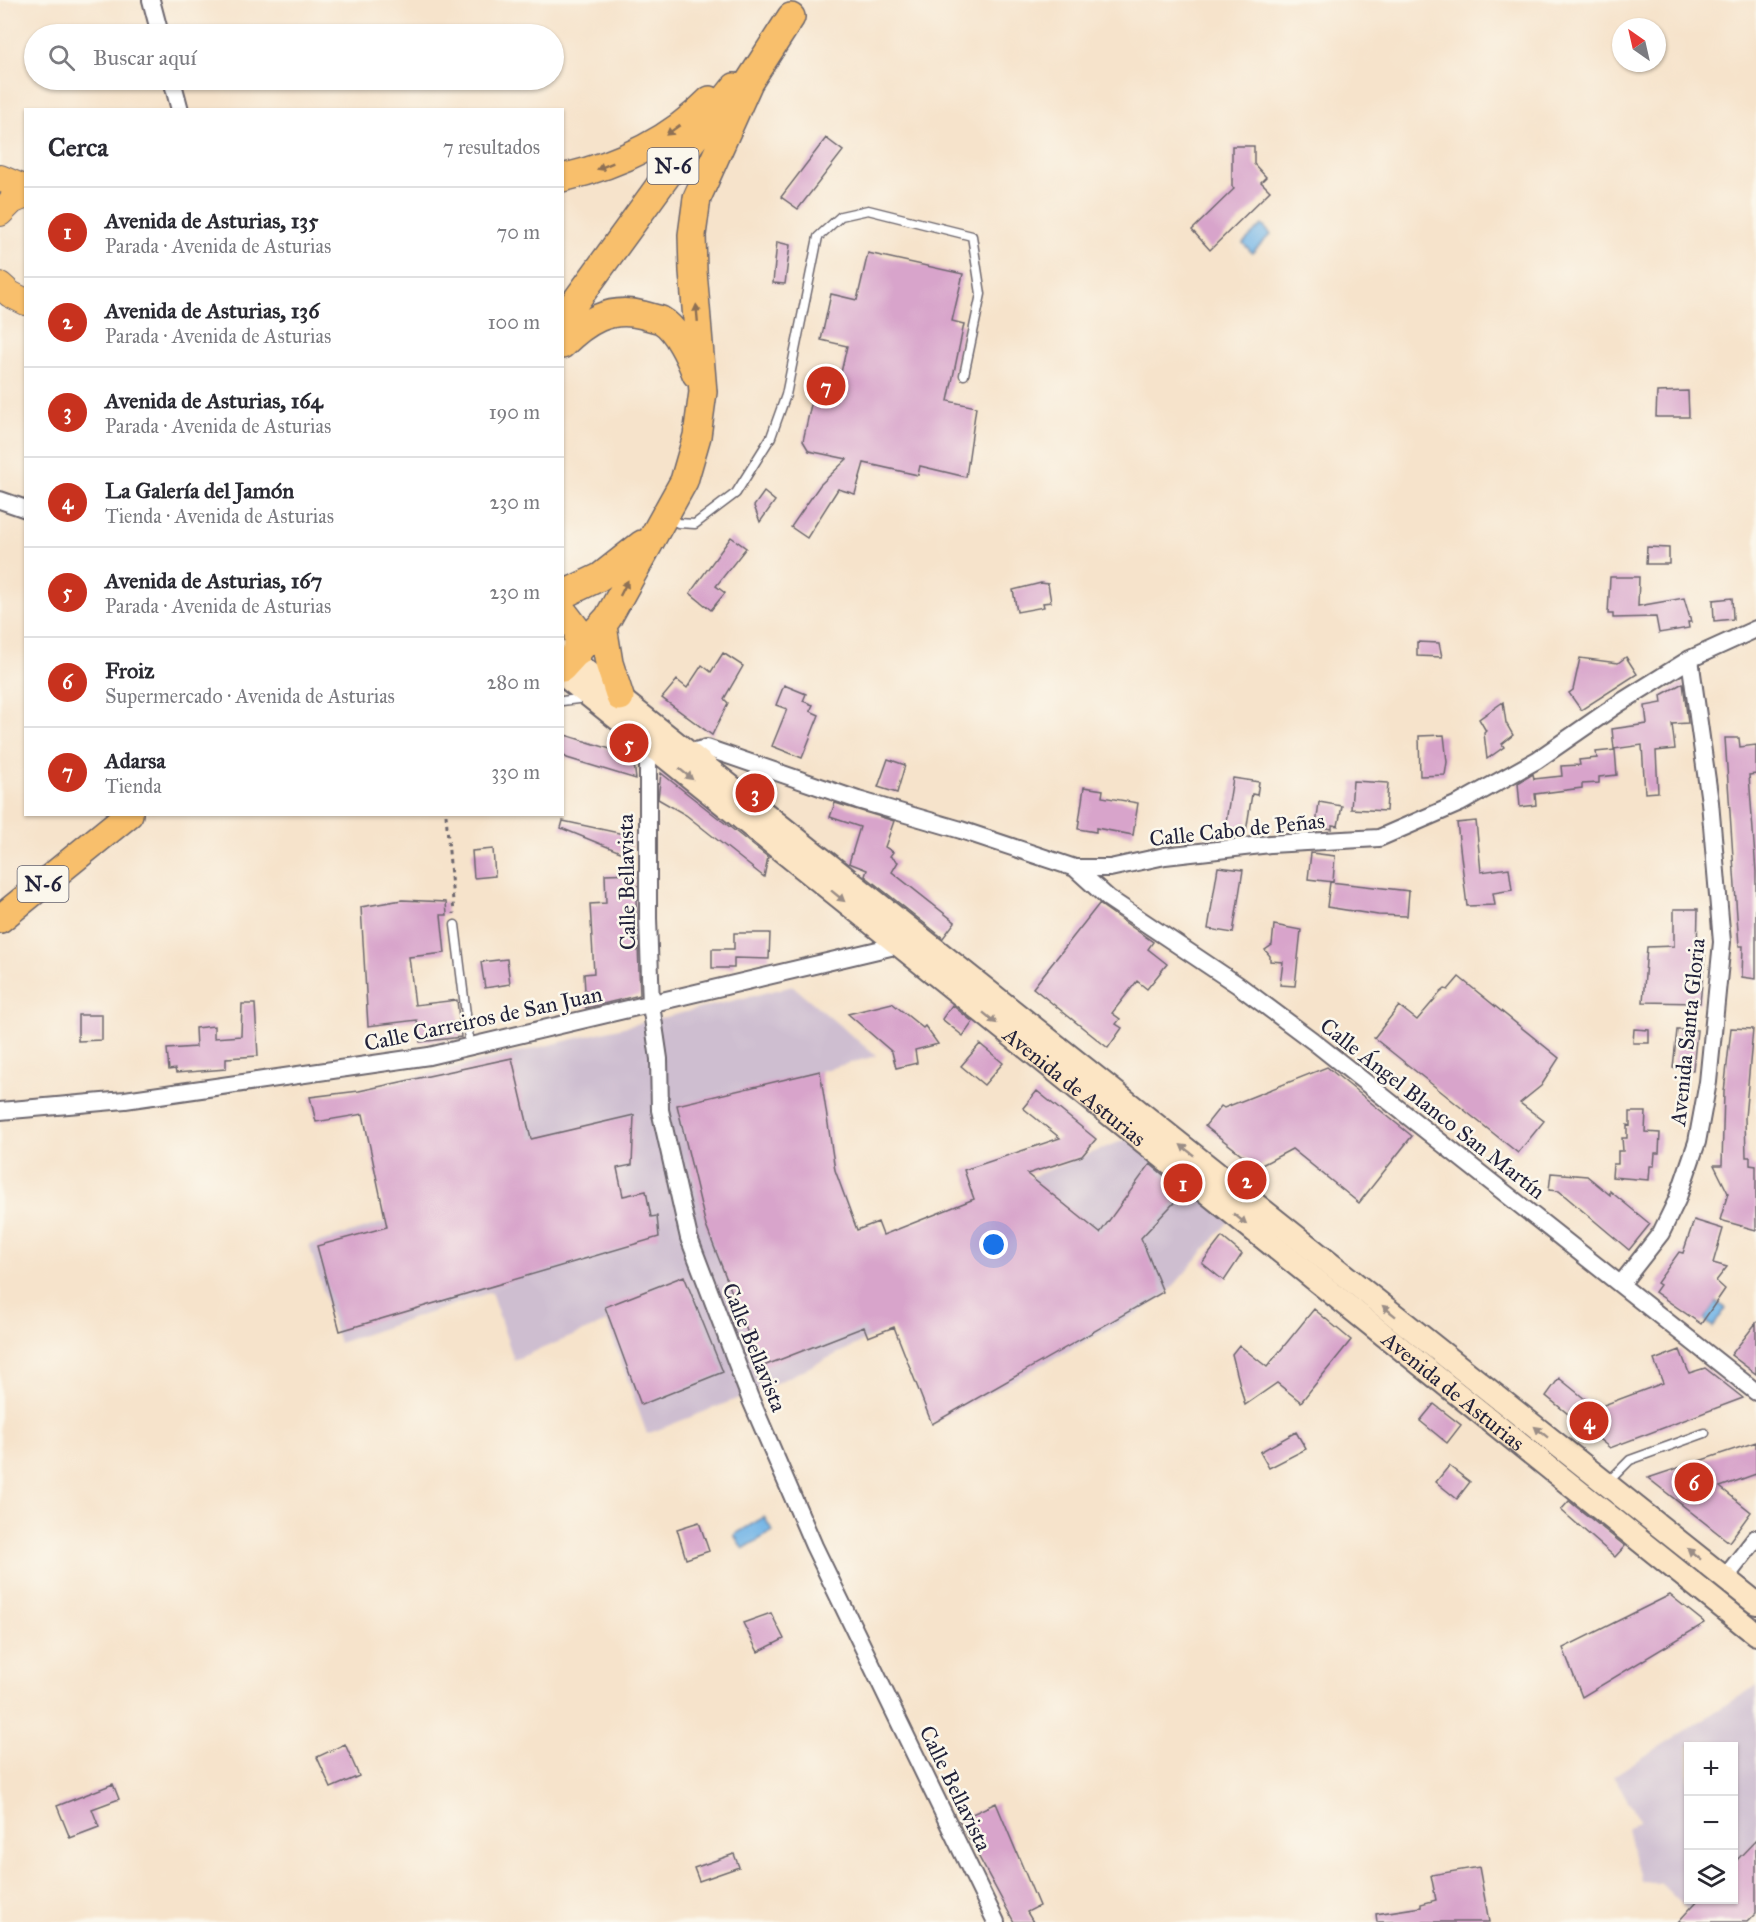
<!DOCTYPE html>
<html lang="es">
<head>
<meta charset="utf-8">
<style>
  :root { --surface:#fff; --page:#f2f2f3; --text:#2b2b33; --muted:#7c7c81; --line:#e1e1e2; --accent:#c8321e }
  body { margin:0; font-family:"IM FELL Great Primer",serif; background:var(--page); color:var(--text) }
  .controls { position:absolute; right:18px; bottom:18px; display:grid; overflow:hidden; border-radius:0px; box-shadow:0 2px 4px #0004 }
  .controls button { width:54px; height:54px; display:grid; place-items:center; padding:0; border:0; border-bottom:2px solid var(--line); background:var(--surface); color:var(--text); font:30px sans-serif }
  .compass { position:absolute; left:1612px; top:18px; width:54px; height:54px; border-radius:50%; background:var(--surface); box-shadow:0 2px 4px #0004; rotate:326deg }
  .you { position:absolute; left:994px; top:1245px; width:21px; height:21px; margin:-15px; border:4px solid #fff; border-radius:50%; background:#1a73e8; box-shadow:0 0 0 9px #1a73e833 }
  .badge { display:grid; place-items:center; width:39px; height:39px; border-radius:50%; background:var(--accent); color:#fff; font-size:20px; font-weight:700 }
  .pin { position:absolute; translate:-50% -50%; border:3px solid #fff; box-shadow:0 2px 6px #0006 }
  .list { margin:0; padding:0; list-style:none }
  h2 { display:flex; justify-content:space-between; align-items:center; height:78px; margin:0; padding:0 24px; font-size:26px }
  h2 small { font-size:20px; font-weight:400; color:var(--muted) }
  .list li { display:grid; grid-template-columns:39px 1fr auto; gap:18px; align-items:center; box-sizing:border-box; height:90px; padding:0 24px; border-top:2px solid var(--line) }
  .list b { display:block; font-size:22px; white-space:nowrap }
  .list p { margin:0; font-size:20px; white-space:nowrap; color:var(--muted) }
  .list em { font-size:20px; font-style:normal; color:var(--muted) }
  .icon { flex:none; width:33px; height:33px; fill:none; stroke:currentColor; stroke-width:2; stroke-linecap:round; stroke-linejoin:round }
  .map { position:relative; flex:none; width:1756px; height:1922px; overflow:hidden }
  .search { position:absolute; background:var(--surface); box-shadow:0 2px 4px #0004; left:24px; top:24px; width:540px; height:66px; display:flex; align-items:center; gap:15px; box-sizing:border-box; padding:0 21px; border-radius:33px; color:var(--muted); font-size:22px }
  .panel { position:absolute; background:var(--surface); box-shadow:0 2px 4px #0004; left:24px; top:108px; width:540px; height:708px; border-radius:0px }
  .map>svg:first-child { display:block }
  .industrial { fill:#cebed0 }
  .water { fill:#71b4e6; stroke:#4a6b90; stroke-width:1.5 }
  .building { fill:#d8a4cb }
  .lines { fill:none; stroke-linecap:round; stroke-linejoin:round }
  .service-casing { stroke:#6c666d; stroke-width:11 }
  .minor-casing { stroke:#6c666d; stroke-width:20 }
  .secondary-casing { stroke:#6c666d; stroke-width:26 }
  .primary-casing { stroke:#6c666d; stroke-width:28 }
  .trunk-casing { stroke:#6c666d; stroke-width:30 }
  .path { stroke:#6c666d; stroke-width:3; stroke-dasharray:4.5 4.5; stroke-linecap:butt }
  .service { stroke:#fff; stroke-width:8 }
  .minor { stroke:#fff; stroke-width:16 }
  .secondary { stroke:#fce5c4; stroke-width:22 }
  .primary { stroke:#f8bf6c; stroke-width:26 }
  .trunk { stroke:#f8bf6c; stroke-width:27 }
  .oneway { fill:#8d7054 }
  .oneway2 { fill:#9a8d86 }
  .labels { text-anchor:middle; stroke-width:5; stroke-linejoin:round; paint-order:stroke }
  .shield { fill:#fbf7ec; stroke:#636270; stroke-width:1.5 }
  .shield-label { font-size:21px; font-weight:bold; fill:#22223b }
  .street-label { font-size:22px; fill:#22223b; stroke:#fbf7ec }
</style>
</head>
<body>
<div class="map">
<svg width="1756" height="1922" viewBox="0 0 1756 1922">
  <rect width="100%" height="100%" fill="#fbf7ec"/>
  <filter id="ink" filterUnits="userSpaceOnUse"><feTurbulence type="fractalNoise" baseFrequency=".0167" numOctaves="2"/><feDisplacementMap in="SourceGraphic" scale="12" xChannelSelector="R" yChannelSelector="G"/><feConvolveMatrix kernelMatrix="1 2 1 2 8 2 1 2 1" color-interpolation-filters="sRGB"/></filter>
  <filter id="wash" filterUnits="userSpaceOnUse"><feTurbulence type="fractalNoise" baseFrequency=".008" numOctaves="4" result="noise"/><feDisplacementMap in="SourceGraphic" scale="24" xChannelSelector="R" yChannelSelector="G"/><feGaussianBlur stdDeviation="1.35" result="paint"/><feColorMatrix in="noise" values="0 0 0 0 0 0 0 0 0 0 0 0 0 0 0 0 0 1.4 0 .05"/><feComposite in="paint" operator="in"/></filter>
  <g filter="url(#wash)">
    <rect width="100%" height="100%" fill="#f6e3cb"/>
    <path class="industrial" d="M793 986 876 1056 820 1071 835 1170 857 1230 878 1222 884 1235 1127 1139 1230 1220 1166 1295 1138 1313 932 1424 893 1327 770 1386 647 1434 607 1322 514 1360 491 1292 339 1343 309 1245 386 1222 359 1091Z
      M1756 1686V1840L1734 1863V1746H1688V1900H1699L1689 1911 1660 1883 1641 1882 1627 1829 1640 1820 1613 1776Z"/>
    <path class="water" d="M1262 225 1271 234 1252 253 1243 243Z
      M1716 1302 1726 1308 1713 1327 1704 1320Z
      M764 1517 773 1531 743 1549 734 1535Z"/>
    <g id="blocks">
      <path class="building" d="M826 138 843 151 798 209 781 197Z
        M1232 146H1254V164L1266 177 1261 182 1270 191 1210 250 1192 230 1234 189 1232 186Z
        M777 242 790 245 785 284 773 283Z
        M868 253 963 274 952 321 964 324 948 401 976 407 966 477 920 466 918 475 864 463 855 494 838 489 807 538 791 527 820 485 847 459 809 451 803 441 818 372 840 377 847 346 821 340 831 294 857 300Z
        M1688 391 1689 417H1656L1657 392Z
        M764 492 775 501 760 522 754 506Z
        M731 537 746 548 716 586 725 593 711 610 690 593Z
        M1647 547 1669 548V564H1646Z
        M1610 577H1639L1638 606 1684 598 1691 622H1688L1689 628 1659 633 1656 617 1613 618V614H1608Z
        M1041 583 1048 584 1051 602 1043 603 1044 607 1017 612 1013 590Z
        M1732 598 1733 619 1714 621 1713 600Z
        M1417 642 1439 643 1442 657 1417 656Z
        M723 653 743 666 724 699 728 703 712 735 662 698 677 680 687 688 702 665 711 672Z
        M1626 657 1637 674 1581 710 1569 693 1573 690 1580 658 1618 663Z
        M1683 683 1688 723 1672 724 1675 749 1656 751 1658 792 1645 793 1642 745 1614 749 1612 729 1647 724 1645 706 1662 703 1661 695Z
        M784 685 806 694 803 701 813 705 810 711 819 715 802 758 772 746 787 709 776 705Z
        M1503 702 1506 723 1513 735 1502 744 1504 747 1487 759 1484 733 1486 731 1479 719Z
        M562 734 633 756 636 779 567 758 562 754Z
        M1444 735 1447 762 1445 775 1420 776 1419 736Z
        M1725 738H1739L1740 747 1756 745V774L1749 775 1756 872V979L1742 977 1743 946H1739Z
        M1615 750 1617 775 1599 777V783L1582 784V788L1535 794 1536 805 1520 807 1518 783 1533 774 1534 779 1562 776 1561 766 1580 765 1579 760 1597 758 1596 752Z
        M888 759 905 765 897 793 878 787Z
        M661 773 768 857 764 877 686 815 658 799Z
        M1233 778 1259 782 1257 795 1252 794 1246 832 1225 828Z
        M1353 781 1388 783 1386 811 1351 809Z
        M1084 787 1103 790 1102 797 1138 803 1133 835 1096 828V832L1078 829Z
        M1319 802 1342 806 1338 826 1332 825V829L1316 826Z
        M835 803 894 821 885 847 893 852 890 856 898 862 892 872 955 922 943 938 865 876 867 870 849 863 860 827 830 817Z
        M563 821 633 836 630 856 561 828Z
        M1476 821 1481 872 1509 868 1512 890 1493 893 1495 905 1467 906 1457 823Z
        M493 849 495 876 474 878 472 851Z
        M1311 853 1335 856 1333 882 1308 879Z
        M1218 867 1243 870 1233 933 1208 929Z
        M635 873 640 995 586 1008 584 974 594 973 590 904 606 903 605 874Z
        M1330 882 1409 891 1407 916 1378 915 1327 907Z
        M402 900 446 902 447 915H441L445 953 409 957 415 1005 457 1000 461 1037 420 1042 417 1020 368 1026 361 907Z
        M1099 904 1153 942 1148 949 1167 964 1147 989 1137 981 1112 1013 1120 1019 1116 1024 1122 1028 1108 1048 1033 988Z
        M1674 909H1698L1697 954 1705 955 1700 1003 1643 1002 1647 947 1674 946Z
        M1274 925 1301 930 1295 986 1280 985 1283 962 1270 961V956L1265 950 1272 945Z
        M734 933H770L769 959 734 958V968H712V949H734Z
        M507 959 510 984 485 988 481 962Z
        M1459 977 1559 1058 1541 1086 1520 1103 1544 1121 1518 1153 1374 1038 1399 1006 1417 1020 1440 993 1445 989 1448 990Z
        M892 1003 923 1028 925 1026 938 1044 915 1050 917 1063 896 1068 892 1052 848 1014Z
        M242 1004H255L258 1056 226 1058V1069L176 1073 175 1069 169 1070 167 1049 196 1047 195 1028 214 1026V1038L241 1036Z
        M952 1005 973 1022 963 1036 942 1019Z
        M78 1015H102V1040L78 1041Z
        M1731 1028 1753 1029 1745 1118 1746 1157H1750V1165L1756 1166V1230L1720 1220 1728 1193 1714 1165H1722L1724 1092Z
        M1634 1029 1649 1030V1043H1633Z
        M1677 1030H1697L1693 1070 1673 1068Z
        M980 1044 1003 1063 984 1085 961 1066Z
        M512 1058 531 1139 634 1115 632 1165 617 1168 623 1196 646 1191 651 1217 657 1216 659 1237 340 1331 317 1246 387 1227 363 1114 316 1122 310 1097 359 1091Z
        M1327 1067 1412 1136 1359 1203 1292 1149 1258 1167 1205 1126 1221 1106 1224 1108Z
        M820 1071 835 1170 857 1230 878 1222 883 1235 974 1199 964 1170 1060 1138 1023 1108 1037 1091 1096 1139 1082 1156 1027 1174 1100 1233 1150 1164 1184 1192 1141 1238 1163 1292 932 1424 894 1327 868 1337 864 1327 761 1367 706 1226 677 1105Z
        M1630 1112H1646L1645 1132 1660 1133 1659 1153H1655L1654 1166H1650L1649 1180 1612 1177 1613 1164H1618V1151H1623L1622 1138H1627V1125L1630 1126Z
        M1551 1173 1587 1176 1610 1195V1191L1650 1224 1629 1250 1559 1191 1549 1190Z
        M1694 1220 1723 1229 1713 1263 1727 1267 1716 1281 1725 1289 1701 1324 1655 1292 1660 1285 1657 1283 1679 1252 1683 1253Z
        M1222 1237 1242 1254 1224 1281 1202 1263Z
        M684 1276 723 1372 641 1405 605 1307Z
        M1314 1309 1351 1340 1301 1402 1277 1383 1245 1405 1232 1354 1239 1345 1267 1367Z
        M1756 1323V1374L1731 1355Z
        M1680 1350 1689 1373 1705 1368 1743 1398 1610 1448 1546 1396 1559 1378 1596 1408 1663 1383 1654 1360Z
        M1434 1404 1461 1425 1447 1443 1420 1421Z
        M1296 1432 1306 1449 1269 1468 1260 1452Z
        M1756 1442V1474L1720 1487 1751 1512 1729 1542 1648 1478Z
        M1449 1466 1470 1482 1457 1499 1436 1482Z
        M1569 1501 1625 1546 1615 1557 1561 1510Z
        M699 1522 709 1551 686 1559 677 1529Z
        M1670 1595 1705 1623 1582 1697 1563 1648Z
        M771 1613 784 1639 758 1652 743 1623Z
        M345 1744 359 1776 331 1788 317 1757Z
        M113 1784 119 1799 92 1809 99 1827 70 1838 57 1806Z
        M996 1803 1039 1906 1027 1912 1033 1922H1014L959 1820Z
        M1756 1840V1913L1747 1922H1678L1699 1899H1734V1863Z
        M734 1854 739 1867 699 1881 694 1868Z
        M1479 1867 1489 1922H1377L1376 1914 1421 1907V1904L1436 1900 1431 1875Z"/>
    </g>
  </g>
  <g filter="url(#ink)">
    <use href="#blocks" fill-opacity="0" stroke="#6c666d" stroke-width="1.5"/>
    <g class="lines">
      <defs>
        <path id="service" d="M668 518 678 523 695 524 736 493 771 437 786 395 818 237 841 216 868 210 972 236 981 294 964 375
          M562 701 586 698
          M455 925 470 1047
          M1608 1482 1630 1460 1705 1433"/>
        <path id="minor" d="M151 0 160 34
          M172 80 180 110
          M0 500 26 509
          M648 744V918L651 1005 659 1059 660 1110 689 1238 750 1398 814 1546 996 1922
          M687 753 707 748 858 800 961 830 1075 868H1110L1165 856 1270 844 1379 838 1460 803 1537 760 1618 704 1690 659 1756 629
          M1075 868 1108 898 1238 985 1313 1041 1756 1392
          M0 1111 125 1100 429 1056 899 945
          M1621 1284 1661 1233 1677 1200 1697 1142 1708 1082 1722 942 1710 802 1690 659
          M1725 1578 1756 1538"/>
        <g id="secondary">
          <path d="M562 652 1756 1603"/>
          <path id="s1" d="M562 674 1756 1634"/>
        </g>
        <path id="primary" d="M0 178 26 189
          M0 213 12 201 26 195
          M0 285 10 294 26 302"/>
        <path id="trunk" d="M562 178C618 165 670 141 710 100
          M562 320 692 141 735 87
          M562 345C586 321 610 306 643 315 649 317 656 318 661 320 677 329 690 358 696 374
          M562 595 600 577 642 544
          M562 610 578 631V652
          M603 626 609 663 620 697
          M562 668 608 618 684 481 697 436 703 392 693 271 692 235 697 198 749 82 791 17
          M0 919 129 814"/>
      </defs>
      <use href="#service" class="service-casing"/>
      <use href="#minor" class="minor-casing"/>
      <use href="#secondary" class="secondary-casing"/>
      <use href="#primary" class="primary-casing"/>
      <use href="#trunk" class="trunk-casing"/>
      <path class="path" d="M446 814 454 914"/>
      <use href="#service" class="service"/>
      <use href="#minor" class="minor"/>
      <use href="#secondary" class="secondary"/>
      <use href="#primary" class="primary"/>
      <use href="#trunk" class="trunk"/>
    </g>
    <defs><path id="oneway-solid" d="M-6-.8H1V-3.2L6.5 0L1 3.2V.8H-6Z" transform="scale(1.5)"/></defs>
    <g class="oneway">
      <use href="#oneway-solid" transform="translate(673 130) rotate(144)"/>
      <use href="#oneway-solid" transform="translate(605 166) rotate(158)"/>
      <use href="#oneway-solid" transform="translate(697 313) rotate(-95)"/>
      <use href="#oneway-solid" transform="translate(624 588) rotate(-63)"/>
    </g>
    <g class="oneway2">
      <use href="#oneway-solid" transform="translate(686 774) rotate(39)"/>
      <use href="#oneway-solid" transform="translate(838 896) rotate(39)"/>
      <use href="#oneway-solid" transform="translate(990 1018) rotate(39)"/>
      <use href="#oneway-solid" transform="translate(1187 1150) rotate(-142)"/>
      <use href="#oneway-solid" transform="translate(1240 1219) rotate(39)"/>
      <use href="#oneway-solid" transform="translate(1389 1311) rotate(-141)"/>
      <use href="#oneway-solid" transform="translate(1541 1432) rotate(-141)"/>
      <use href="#oneway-solid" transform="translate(1694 1554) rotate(-141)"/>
    </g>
  </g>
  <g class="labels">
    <g class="shield">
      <rect x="647.5" y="148" width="51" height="36" rx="4.5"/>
      <rect x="17.5" y="866" width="51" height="36" rx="4.5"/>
    </g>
    <g class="shield-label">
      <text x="673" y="173">N-6</text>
      <text x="43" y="891">N-6</text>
    </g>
    <g class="street-label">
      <text transform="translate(1237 829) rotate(-6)" y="8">Calle Cabo de Peñas</text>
      <text transform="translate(626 882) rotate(-91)" y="8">Calle Bellavista</text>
      <text transform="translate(483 1018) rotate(-12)" y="8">Calle Carreiros de San Juan</text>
      <text transform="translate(1687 1032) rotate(-84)" y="8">Avenida Santa Gloria</text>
      <text dy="8" stroke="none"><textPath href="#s1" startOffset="658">Avenida de Asturias</textPath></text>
      <text transform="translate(1433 1108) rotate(38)" y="8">Calle Ángel Blanco San Martín</text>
      <text transform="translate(755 1347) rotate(68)" y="8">Calle Bellavista</text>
      <text dy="8" stroke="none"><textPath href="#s1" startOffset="1144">Avenida de Asturias</textPath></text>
      <text transform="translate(956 1788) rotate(64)" y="8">Calle Bellavista</text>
    </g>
  </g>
</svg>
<div class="controls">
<button>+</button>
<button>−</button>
<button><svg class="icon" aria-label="layers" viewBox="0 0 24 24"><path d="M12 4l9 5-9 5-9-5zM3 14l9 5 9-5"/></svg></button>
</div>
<svg class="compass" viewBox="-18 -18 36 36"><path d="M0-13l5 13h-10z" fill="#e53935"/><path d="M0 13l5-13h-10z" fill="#7c7c81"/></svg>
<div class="you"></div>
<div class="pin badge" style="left:1183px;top:1183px">1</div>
<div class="pin badge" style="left:1247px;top:1180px">2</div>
<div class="pin badge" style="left:755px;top:793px">3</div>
<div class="pin badge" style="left:1589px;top:1421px">4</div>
<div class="pin badge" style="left:629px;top:743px">5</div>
<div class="pin badge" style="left:1694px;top:1482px">6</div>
<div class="pin badge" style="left:826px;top:386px">7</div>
<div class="search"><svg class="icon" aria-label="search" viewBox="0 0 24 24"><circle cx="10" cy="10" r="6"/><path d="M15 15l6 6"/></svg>Buscar aquí</div>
<section class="panel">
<h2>Cerca<small>7 resultados</small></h2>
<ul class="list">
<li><span class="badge">1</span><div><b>Avenida de Asturias, 135</b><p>Parada · Avenida de Asturias</p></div><em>70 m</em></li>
<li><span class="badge">2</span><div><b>Avenida de Asturias, 136</b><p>Parada · Avenida de Asturias</p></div><em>100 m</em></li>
<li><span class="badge">3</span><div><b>Avenida de Asturias, 164</b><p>Parada · Avenida de Asturias</p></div><em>190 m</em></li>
<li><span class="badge">4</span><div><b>La Galería del Jamón</b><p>Tienda · Avenida de Asturias</p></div><em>230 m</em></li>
<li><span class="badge">5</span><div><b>Avenida de Asturias, 167</b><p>Parada · Avenida de Asturias</p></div><em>230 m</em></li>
<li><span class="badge">6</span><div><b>Froiz</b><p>Supermercado · Avenida de Asturias</p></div><em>280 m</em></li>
<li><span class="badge">7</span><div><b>Adarsa</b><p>Tienda</p></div><em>330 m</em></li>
</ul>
</section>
</div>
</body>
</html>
